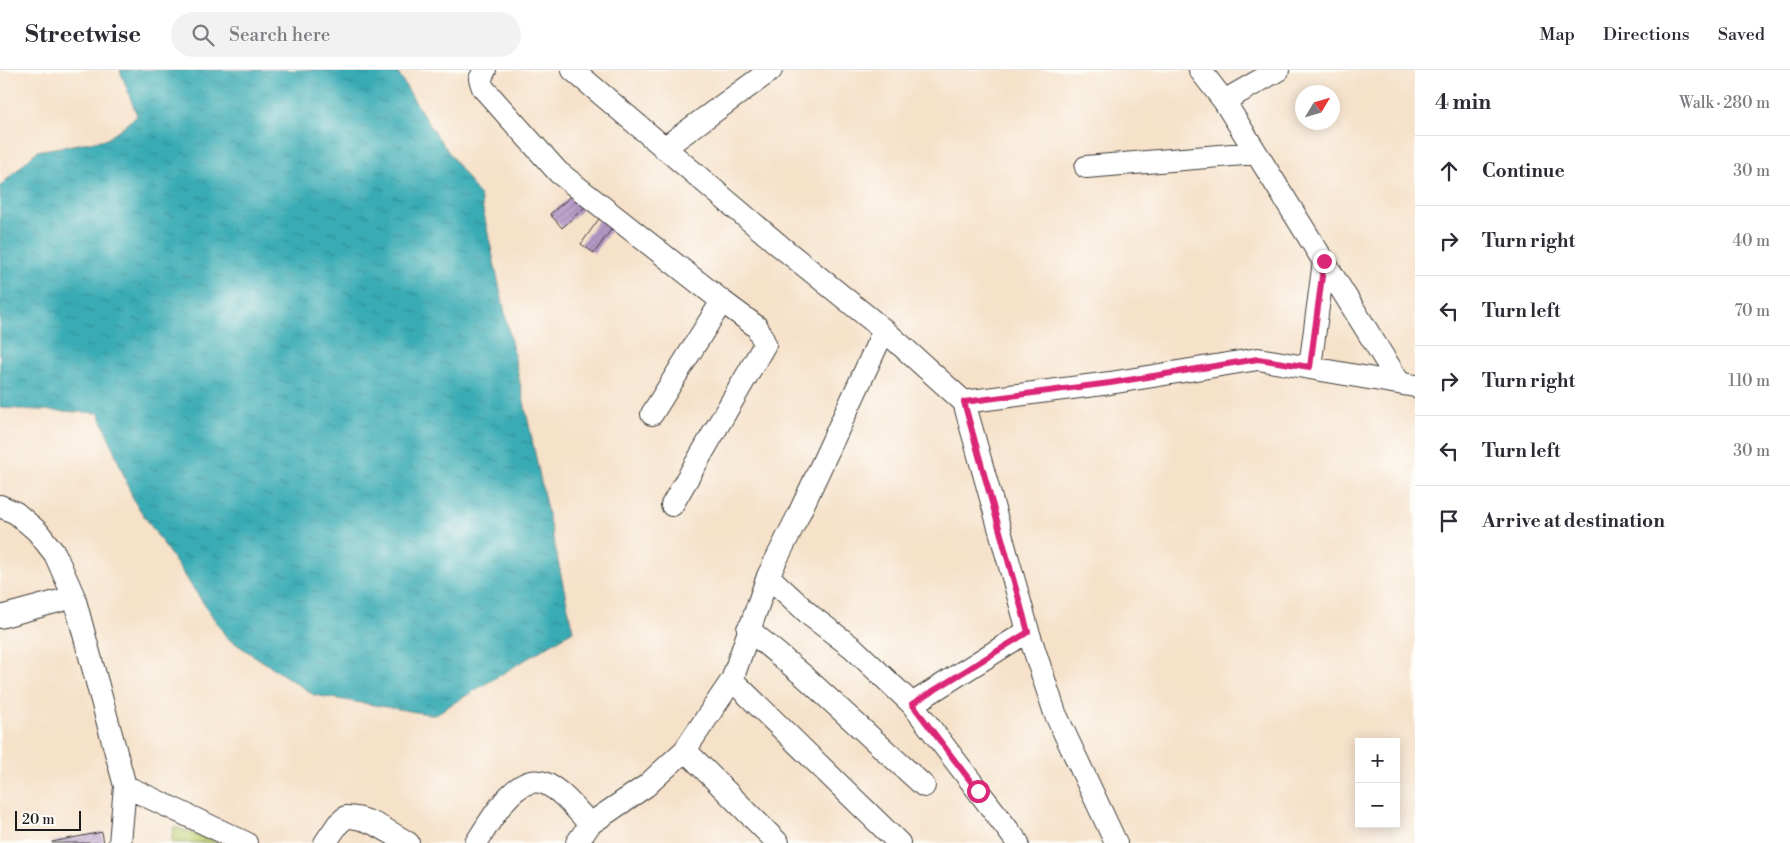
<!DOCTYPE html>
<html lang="en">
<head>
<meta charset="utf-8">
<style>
  :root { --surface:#fff; --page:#f2f2f3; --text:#2b2b33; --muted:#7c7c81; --line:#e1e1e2 }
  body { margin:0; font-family:"Libre Bodoni",serif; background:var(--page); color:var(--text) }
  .controls { position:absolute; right:15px; bottom:15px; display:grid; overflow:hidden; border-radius:0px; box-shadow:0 2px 12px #0003 }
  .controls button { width:45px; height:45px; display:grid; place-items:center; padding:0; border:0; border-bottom:1px solid var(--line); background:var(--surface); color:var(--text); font:25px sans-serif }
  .compass { position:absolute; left:1295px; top:15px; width:45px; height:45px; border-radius:50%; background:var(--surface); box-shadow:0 2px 12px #0003; rotate:52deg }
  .scale { position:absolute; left:15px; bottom:12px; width:66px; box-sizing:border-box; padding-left:5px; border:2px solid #1c1c1c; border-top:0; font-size:14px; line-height:18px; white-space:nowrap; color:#1c1c1c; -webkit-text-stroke:4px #fdfcf7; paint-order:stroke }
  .stop { position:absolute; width:15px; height:15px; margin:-11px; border:4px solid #db2777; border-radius:50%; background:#fff }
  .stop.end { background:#db2777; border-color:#fff; box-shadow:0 1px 5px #0008 }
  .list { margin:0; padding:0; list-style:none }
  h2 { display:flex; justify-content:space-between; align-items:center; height:65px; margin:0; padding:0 20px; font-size:21px }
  h2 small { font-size:16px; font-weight:400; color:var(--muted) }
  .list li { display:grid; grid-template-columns:32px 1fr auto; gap:15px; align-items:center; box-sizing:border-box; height:70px; padding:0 20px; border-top:1px solid var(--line) }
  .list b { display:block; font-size:19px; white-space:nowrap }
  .list em { font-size:16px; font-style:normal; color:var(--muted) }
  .icon { flex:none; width:28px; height:28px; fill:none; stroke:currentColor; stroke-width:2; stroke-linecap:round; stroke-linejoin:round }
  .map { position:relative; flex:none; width:1415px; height:773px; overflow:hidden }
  header { display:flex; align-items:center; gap:30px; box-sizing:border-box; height:70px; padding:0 25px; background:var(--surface); border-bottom:1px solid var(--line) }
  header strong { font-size:24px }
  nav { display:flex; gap:28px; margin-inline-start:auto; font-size:18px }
  .search { width:350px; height:45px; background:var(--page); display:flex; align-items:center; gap:12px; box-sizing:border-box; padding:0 18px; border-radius:28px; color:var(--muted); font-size:19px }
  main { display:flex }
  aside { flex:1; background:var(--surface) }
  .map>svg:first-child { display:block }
  .park { fill:url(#park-crowns); stroke:#6c7445 }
  .water { fill:url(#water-ripples); stroke:#2a6468 }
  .building { fill:url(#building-hatch) }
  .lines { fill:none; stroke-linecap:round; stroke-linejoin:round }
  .minor-casing { stroke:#3d3a36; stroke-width:24 }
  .minor { stroke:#fff; stroke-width:22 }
  .route { stroke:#db2777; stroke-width:6 }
</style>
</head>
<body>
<header>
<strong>Streetwise</strong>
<div class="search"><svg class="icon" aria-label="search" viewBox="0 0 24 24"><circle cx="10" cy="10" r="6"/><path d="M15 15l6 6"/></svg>Search here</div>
<nav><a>Map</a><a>Directions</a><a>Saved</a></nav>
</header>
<main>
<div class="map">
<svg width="1415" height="773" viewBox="0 0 1415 773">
  <defs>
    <pattern id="park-crowns" width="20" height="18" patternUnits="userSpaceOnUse" patternTransform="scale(1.25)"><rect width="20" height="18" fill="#bdcc6e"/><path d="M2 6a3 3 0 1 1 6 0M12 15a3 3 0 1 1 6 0" fill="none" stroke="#a2af5f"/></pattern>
    <pattern id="water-ripples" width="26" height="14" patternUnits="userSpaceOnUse" patternTransform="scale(1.25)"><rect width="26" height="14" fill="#39abb4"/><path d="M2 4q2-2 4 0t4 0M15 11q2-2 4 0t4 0" fill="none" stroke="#2f8a92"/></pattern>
    <pattern id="building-hatch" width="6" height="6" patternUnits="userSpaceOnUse" patternTransform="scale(1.25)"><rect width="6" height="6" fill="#b69ac8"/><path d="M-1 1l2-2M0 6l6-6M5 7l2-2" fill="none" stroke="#937da2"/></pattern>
  </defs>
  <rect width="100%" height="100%" fill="#fdfcf7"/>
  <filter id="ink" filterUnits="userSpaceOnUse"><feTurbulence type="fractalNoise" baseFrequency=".02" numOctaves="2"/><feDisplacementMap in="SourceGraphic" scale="10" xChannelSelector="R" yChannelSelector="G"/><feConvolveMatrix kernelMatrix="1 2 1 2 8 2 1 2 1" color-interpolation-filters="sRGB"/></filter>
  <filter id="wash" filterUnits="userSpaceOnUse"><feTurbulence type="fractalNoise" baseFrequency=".0096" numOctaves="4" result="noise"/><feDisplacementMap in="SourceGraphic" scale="20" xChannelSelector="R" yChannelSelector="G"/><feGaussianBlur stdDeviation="1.12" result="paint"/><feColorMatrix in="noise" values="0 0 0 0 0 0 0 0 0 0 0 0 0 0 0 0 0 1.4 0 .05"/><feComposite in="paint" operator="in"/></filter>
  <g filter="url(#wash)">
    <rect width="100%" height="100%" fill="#f6e1c9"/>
    <path class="park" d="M174 757 222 773H171Z"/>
    <path class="water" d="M120 0H396L430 56 480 126 573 561 434 645 314 625 227 568 134 431 99 343 0 338V116L37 81 107 69 137 46Z"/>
    <g id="blocks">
      <path class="building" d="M576 122 589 133 562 158 550 144Z
        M601 146 614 156 594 183 581 174Z
        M102 762 104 773H52V772Z"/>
    </g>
  </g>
  <g filter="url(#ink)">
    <use href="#blocks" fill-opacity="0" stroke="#3d3a36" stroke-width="1"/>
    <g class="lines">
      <defs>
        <path id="minor" d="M485 0 480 9 483 18 558 102 722 231 652 344
          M573 0 780 176 884 260 964 332 1028 561 1055 643 1116 773
          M1200 0 1224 31 1399 312
          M1224 31 1278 0
          M664 78 771 0
          M1086 97 1256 83
          M1310 297 1324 191
          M964 332 1110 313 1258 289 1415 316
          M672 435 765 274 757 257 722 231
          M0 436 16 443 37 461 55 484 74 527 125 716
          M768 506 811 546 853 578 912 634 1028 561
          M0 547 74 527
          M748 559 804 606 924 716
          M732 610 899 773
          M912 634 1018 773
          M685 680 778 773
          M120 773 125 716 246 773
          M325 773 338 754 346 747C369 747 389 762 408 773
          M476 773C489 754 515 702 544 713 562 720 577 741 590 754
          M577 773 590 754 646 716 685 680 732 610 768 506 797 448 884 260"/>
      </defs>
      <use href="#minor" class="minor-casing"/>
      <use href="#minor" class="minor"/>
    </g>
  </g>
  <g class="lines" filter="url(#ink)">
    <path class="route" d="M978 721 912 634 1028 562 964 332 1110 313 1258 289 1310 297 1324 191"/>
  </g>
</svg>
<div class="controls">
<button>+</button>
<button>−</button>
</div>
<svg class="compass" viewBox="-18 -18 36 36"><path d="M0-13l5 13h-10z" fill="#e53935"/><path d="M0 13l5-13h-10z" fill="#7c7c81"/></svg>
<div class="scale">20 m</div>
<div class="stop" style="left:978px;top:721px"></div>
<div class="stop end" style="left:1324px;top:191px"></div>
</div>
<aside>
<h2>4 min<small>Walk · 280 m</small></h2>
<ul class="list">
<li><svg class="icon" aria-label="ahead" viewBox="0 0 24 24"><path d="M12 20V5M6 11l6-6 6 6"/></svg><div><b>Continue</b></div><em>30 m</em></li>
<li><svg class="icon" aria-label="right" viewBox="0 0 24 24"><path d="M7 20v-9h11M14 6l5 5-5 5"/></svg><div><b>Turn right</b></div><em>40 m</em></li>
<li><svg class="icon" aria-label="left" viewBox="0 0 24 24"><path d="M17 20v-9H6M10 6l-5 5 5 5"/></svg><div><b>Turn left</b></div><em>70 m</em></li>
<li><svg class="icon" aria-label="right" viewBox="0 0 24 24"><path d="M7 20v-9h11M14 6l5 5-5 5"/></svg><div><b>Turn right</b></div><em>110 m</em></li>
<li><svg class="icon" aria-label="left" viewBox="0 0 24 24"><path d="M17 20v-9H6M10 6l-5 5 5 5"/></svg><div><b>Turn left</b></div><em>30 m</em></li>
<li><svg class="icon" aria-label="arrive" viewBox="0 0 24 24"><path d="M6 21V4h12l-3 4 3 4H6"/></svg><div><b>Arrive at destination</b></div></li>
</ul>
</aside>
</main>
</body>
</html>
